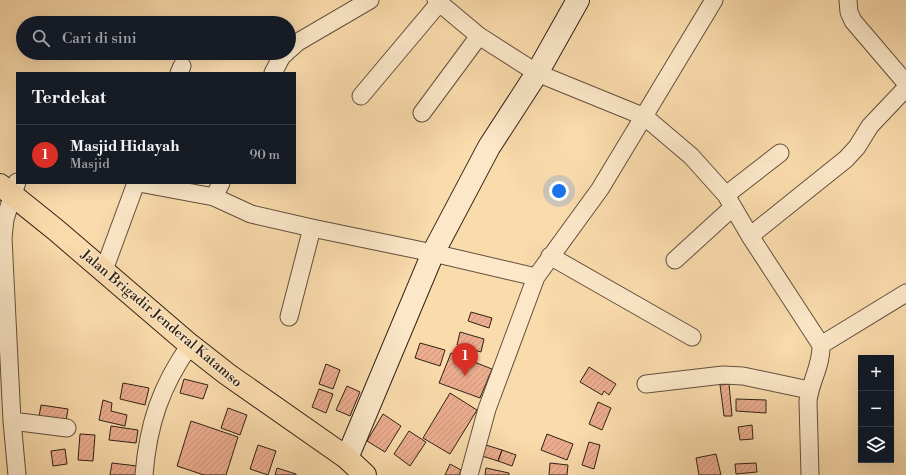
<!DOCTYPE html>
<html lang="id">
<head>
<meta charset="utf-8">
<style>
  :root { --surface:#171b24; --page:#242831; --text:#f1f3f6; --muted:#9ea1a6; --line:#363941; --accent:#d93025 }
  body { margin:0; font-family:"Libre Bodoni",serif; background:var(--page); color:var(--text) }
  .controls { position:absolute; right:12px; bottom:12px; display:grid; overflow:hidden; border-radius:0px; box-shadow:0 4px 16px #0002 }
  .controls button { width:36px; height:36px; display:grid; place-items:center; padding:0; border:0; border-bottom:1px solid var(--line); background:var(--surface); color:var(--text); font:20px sans-serif }
  .you { position:absolute; left:559px; top:191px; width:14px; height:14px; margin:-10px; border:3px solid #fff; border-radius:50%; background:#1a73e8; box-shadow:0 0 0 6px #1a73e833 }
  .badge { display:grid; place-items:center; width:26px; height:26px; border-radius:50%; background:var(--accent); color:#fff; font-size:13px; font-weight:700 }
  .pin { position:absolute; translate:-50% -33px; filter:drop-shadow(0 1px 2px #0008) }
  .pin::after { content:''; position:absolute; top:21px; width:14px; height:12px; background:inherit; clip-path:polygon(0 0,100% 0,50% 100%) }
  .list { margin:0; padding:0; list-style:none }
  h2 { display:flex; justify-content:space-between; align-items:center; height:52px; margin:0; padding:0 16px; font-size:17px }
  h2 small { font-size:13px; font-weight:400; color:var(--muted) }
  .list li { display:grid; grid-template-columns:26px 1fr auto; gap:12px; align-items:center; box-sizing:border-box; height:60px; padding:0 16px; border-top:1px solid var(--line) }
  .list b { display:block; font-size:15px; white-space:nowrap }
  .list p { margin:0; font-size:13px; white-space:nowrap; color:var(--muted) }
  .list em { font-size:13px; font-style:normal; color:var(--muted) }
  .icon { flex:none; width:22px; height:22px; fill:none; stroke:currentColor; stroke-width:2; stroke-linecap:round; stroke-linejoin:round }
  .map { position:relative; flex:none; width:906px; height:475px; overflow:hidden }
  .search { position:absolute; background:var(--surface); box-shadow:0 4px 16px #0002; left:16px; top:16px; width:280px; height:44px; display:flex; align-items:center; gap:10px; box-sizing:border-box; padding:0 14px; border-radius:22px; color:var(--muted); font-size:15px }
  .panel { position:absolute; background:var(--surface); box-shadow:0 4px 16px #0002; left:16px; top:72px; width:280px; height:112px; border-radius:0px }
  .map>svg:first-child { display:block }
  .building { fill:url(#building-hatch); stroke:#2f2216 }
  .lines { fill:none; stroke-linecap:round; stroke-linejoin:round }
  .street-casing { stroke:#62503c; stroke-width:19 }
  .secondary-casing { stroke:#2f2216; stroke-width:24 }
  .highway-casing { stroke:#2f2216; stroke-width:24 }
  .street { stroke:#fce8c9; stroke-width:17 }
  .secondary { stroke:#fce8c9; stroke-width:22 }
  .highway { stroke:#fadbac; stroke-width:22 }
  .labels { text-anchor:middle; stroke-width:3; stroke-linejoin:round; paint-order:stroke }
  .street-label { font-size:14px; fill:#2f2216; stroke:#fce8c9 }
</style>
</head>
<body>
<div class="map">
<svg width="906" height="475" viewBox="0 0 906 475">
  <defs>
    <pattern id="building-hatch" width="6" height="6" patternUnits="userSpaceOnUse"><rect width="6" height="6" fill="#edae90"/><path d="M-1 1l2-2M0 6l6-6M5 7l2-2" fill="none" stroke="#cc957b"/></pattern>
  </defs>
  <rect width="100%" height="100%" fill="#fadbac"/>
  <filter id="stains"><feTurbulence type="fractalNoise" baseFrequency=".005" numOctaves="4"/><feColorMatrix values="0 0 0 0 .2 0 0 0 0 .09 0 0 0 0 .02 0 0 0 .5 -.17"/></filter>
  <radialGradient id="worn" r=".72"><stop offset=".6" stop-color="#630" stop-opacity="0"/><stop offset="1" stop-color="#630" stop-opacity=".3"/></radialGradient>
  <path class="building" d="M471 312 492 318 489 328 468 321Z
    M460 332 484 339 481 352 457 345Z
    M420 343 445 350 440 366 415 358Z
    M451 353 492 369 480 398 439 383Z
    M326 364 340 370 333 389 319 384Z
    M589 367 616 384 609 395 604 391 602 395 580 382Z
    M184 379 208 385 203 399 180 393Z
    M123 383 149 388 145 405 120 399Z
    M729 384 732 416H724L720 385Z
    M347 386 360 392 350 416 336 410Z
    M319 389 333 394 326 413 312 407Z
    M450 393 477 410 450 454 423 438Z
    M736 399 766 400V413L736 411Z
    M103 400 112 403 111 411 127 415 125 426 99 420Z
    M598 402 611 408 602 430 589 424Z
    M41 405 68 409 66 421 39 417Z
    M228 408 247 415 240 435 221 428Z
    M383 414 401 426 385 452 367 441Z
    M191 421 238 437 226 475H204L177 466Z
    M752 425 753 439 740 440 738 427Z
    M111 426 138 430 136 443 109 440Z
    M409 431 426 442 410 466 394 454Z
    M80 434 95 435 93 461 78 460Z
    M547 434 573 444 567 460 541 450Z
    M589 442 600 445 594 469 582 465Z
    M258 445 276 451 268 475 250 469Z
    M486 445 502 450 498 461 482 456Z
    M65 449 67 464 53 466 51 451Z
    M502 450 516 455 512 466 498 461Z
    M716 454 721 475H699L696 458Z
    M112 463 137 466 136 475H110Z
    M550 463 568 465 567 475H549Z
    M756 463 757 472 736 474 735 464Z
    M450 464 461 470 459 475H445Z
    M277 468 296 474V475H275Z
    M486 468 509 473V475H485Z"/>
  <g class="lines">
    <defs>
      <path id="street" d="M436 0 479 36 537 73 645 117 691 156 726 195 750 236 821 345C822 365 810 382 808 401L810 475
        M848 0 849 12 853 21 906 83
        M289 50 298 42 370 0
        M179 73 182 66
        M273 73 282 56 286 53
        M361 96 440 2
        M422 113 479 36
        M17 182 5 219 3 238 12 421 17 475
        M139 183 214 197 251 214 312 228 433 253 536 277
        M726 195 780 153
        M214 197 221 183
        M750 236 846 159 857 147 870 126 906 88
        M550 256 692 337
        M675 260 733 207
        M104 270 136 183
        M289 317 312 228
        M821 345 906 293
        M646 384 723 375 743 376 809 390
        M12 421 67 428
        M144 475C148 424 161 386 190 345
        M469 475 487 409 536 277 600 189 714 0"/>
      <path id="secondary" d="M347 458 433 253 489 147 537 73 578 0"/>
      <path id="highway" d="M0 185 56 230 190 345 227 374 347 458 365 475"/>
    </defs>
    <use href="#street" class="street-casing"/>
    <use href="#secondary" class="secondary-casing"/>
    <use href="#highway" class="highway-casing"/>
    <use href="#street" class="street"/>
    <use href="#secondary" class="secondary"/>
    <use href="#highway" class="highway"/>
  </g>
  <g class="labels">
    <g class="street-label">
      <text transform="translate(162 318) rotate(40)" y="5">Jalan Brigadir Jenderal Katamso</text>
    </g>
  </g>
  <rect width="100%" height="100%" filter="url(#stains)"/>
  <rect width="100%" height="100%" fill="url(#worn)"/>
</svg>
<div class="controls">
<button>+</button>
<button>−</button>
<button><svg class="icon" aria-label="layers" viewBox="0 0 24 24"><path d="M12 4l9 5-9 5-9-5zM3 14l9 5 9-5"/></svg></button>
</div>
<div class="you"></div>
<div class="pin badge" style="left:465px;top:376px">1</div>
<div class="search"><svg class="icon" aria-label="search" viewBox="0 0 24 24"><circle cx="10" cy="10" r="6"/><path d="M15 15l6 6"/></svg>Cari di sini</div>
<section class="panel">
<h2>Terdekat<small></small></h2>
<ul class="list">
<li><span class="badge">1</span><div><b>Masjid Hidayah</b><p>Masjid</p></div><em>90 m</em></li>
</ul>
</section>
</div>
</body>
</html>
